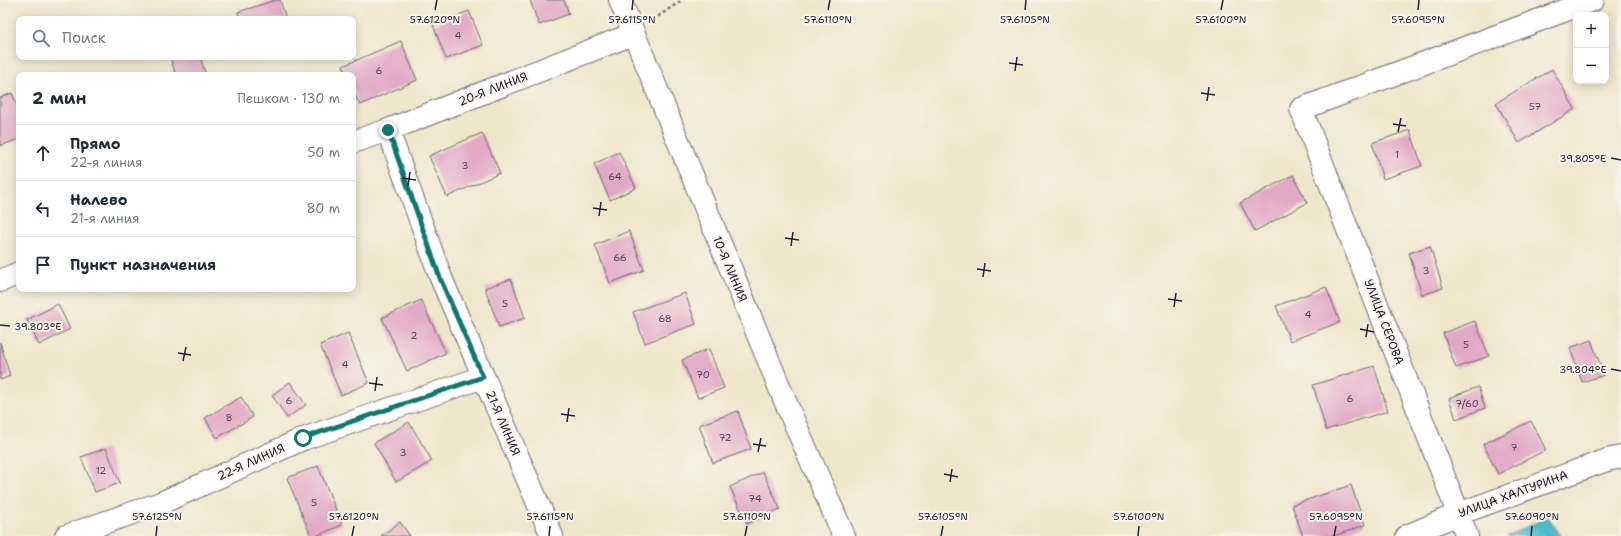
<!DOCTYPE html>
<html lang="ru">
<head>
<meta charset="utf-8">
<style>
  :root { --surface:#fff; --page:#f2f2f3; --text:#1f2937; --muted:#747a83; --line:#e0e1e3 }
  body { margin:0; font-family:"Shantell Sans",sans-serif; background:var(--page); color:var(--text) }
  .controls { position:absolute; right:12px; top:12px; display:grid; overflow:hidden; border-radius:8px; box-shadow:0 2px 10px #0003 }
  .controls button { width:36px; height:36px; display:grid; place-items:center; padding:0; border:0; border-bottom:1px solid var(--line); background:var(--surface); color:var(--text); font:20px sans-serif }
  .stop { position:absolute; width:12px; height:12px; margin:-9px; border:3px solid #0f766e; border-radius:50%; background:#fff }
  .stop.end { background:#0f766e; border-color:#fff; box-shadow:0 1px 4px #0008 }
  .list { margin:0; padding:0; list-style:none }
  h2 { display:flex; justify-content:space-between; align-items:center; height:52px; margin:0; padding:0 16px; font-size:17px }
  h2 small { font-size:13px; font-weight:400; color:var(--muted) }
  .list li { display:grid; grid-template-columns:26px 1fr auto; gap:12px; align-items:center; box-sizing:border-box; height:56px; padding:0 16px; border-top:1px solid var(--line) }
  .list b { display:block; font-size:15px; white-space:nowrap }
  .list p { margin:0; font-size:13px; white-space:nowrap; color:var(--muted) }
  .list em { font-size:13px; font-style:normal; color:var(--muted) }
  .icon { flex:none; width:22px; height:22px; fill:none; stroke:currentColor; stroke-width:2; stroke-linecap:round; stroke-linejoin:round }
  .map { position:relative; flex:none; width:1621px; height:536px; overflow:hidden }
  .search { position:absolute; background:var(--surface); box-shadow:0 2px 10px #0003; left:16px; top:16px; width:340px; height:44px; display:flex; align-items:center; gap:10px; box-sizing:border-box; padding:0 14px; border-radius:8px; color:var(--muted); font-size:15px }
  .panel { position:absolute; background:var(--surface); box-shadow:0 2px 10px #0003; left:16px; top:72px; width:340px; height:220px; border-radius:8px }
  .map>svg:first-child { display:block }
  .water { fill:#4fb9cc; stroke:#386e84 }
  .building { fill:#e2a9c6 }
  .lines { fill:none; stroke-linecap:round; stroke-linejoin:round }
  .minor-casing { stroke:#6a676e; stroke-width:24 }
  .path { stroke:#6a676e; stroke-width:2.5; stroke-dasharray:3 3; stroke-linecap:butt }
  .minor { stroke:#fff; stroke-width:22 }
  .route { stroke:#0f766e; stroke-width:5 }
  .ticks { fill:none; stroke:#22223b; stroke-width:1.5 }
  .labels { text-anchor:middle; stroke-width:4; stroke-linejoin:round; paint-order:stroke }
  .number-label { font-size:10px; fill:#52445e }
  .street-label { font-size:12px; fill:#22223b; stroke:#f7f3e8 }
  .ticks-label { font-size:10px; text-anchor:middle; fill:#22223b; stroke:#f7f3e8; stroke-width:4; stroke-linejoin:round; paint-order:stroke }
</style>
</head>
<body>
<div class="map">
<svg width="1621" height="536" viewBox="0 0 1621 536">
  <rect width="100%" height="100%" fill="#f7f3e8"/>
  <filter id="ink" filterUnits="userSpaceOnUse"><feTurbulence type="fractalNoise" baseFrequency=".025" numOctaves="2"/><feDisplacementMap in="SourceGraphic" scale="8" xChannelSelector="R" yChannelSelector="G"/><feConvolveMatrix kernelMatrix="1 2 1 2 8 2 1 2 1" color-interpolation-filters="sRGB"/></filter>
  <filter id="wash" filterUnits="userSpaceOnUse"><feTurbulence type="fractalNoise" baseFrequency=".012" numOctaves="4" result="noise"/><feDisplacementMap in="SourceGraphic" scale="16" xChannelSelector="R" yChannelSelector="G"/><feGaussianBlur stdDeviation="0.9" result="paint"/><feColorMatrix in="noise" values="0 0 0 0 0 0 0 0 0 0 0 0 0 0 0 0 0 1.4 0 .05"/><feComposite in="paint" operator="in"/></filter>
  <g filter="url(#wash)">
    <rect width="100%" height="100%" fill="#efe6cc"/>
    <path class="water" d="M1548 517 1561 536H1507Z"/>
    <g id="blocks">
      <path class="building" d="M276 0H280L286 19H240L238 12Z
        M530 0H564L569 14 539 25Z
        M469 11 483 45 446 59 433 25Z
        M401 41 417 80 360 105 353 90V75H347L343 66Z
        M170 57H200L206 75H176Z
        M1552 69 1575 109 1519 143 1496 103Z
        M12 93 19 111V139L0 146V98Z
        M1410 130 1422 166 1383 179 1372 143Z
        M482 133 500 173 447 197 429 156Z
        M619 152 636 188 610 200 594 164Z
        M1293 175 1307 203 1255 231 1240 203Z
        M629 231 644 270 610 283 595 245Z
        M1430 246 1443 288 1422 295 1409 253Z
        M511 279 525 318 499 327 485 288Z
        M1326 287 1340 322 1290 341 1276 306Z
        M685 293 696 324 645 343 633 312Z
        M421 300 446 353 407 371 382 318Z
        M58 304 70 329 39 345 27 320Z
        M1475 321 1489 356 1456 368 1443 333Z
        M348 333 369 383 341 395 320 345Z
        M1591 340 1604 375 1582 382 1570 348Z
        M0 342 10 376 0 380Z
        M709 349 724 388 698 398 682 360Z
        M1374 366 1388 411 1326 430 1313 385Z
        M290 382 306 405 287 418 272 395Z
        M1478 387 1485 408 1456 419 1449 398Z
        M241 397 253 417 217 438 205 418Z
        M738 411 751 449 713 463 699 425Z
        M1531 421 1546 450 1498 474 1483 444Z
        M409 422 432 461 396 482 374 443Z
        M106 448 120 483 95 492 81 457Z
        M318 466 342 525 316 536H311L287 478Z
        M763 472 780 509 747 524 730 487Z
        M1351 485 1365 525 1334 536H1303L1292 505Z
        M400 522 410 536H381Z"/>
    </g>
  </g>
  <g filter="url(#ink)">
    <use href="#blocks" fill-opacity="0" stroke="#6a676e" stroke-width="1"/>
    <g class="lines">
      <defs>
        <path id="minor" d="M620 0 788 408 844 536
          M388 130 441 278 552 536
          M353 142 388 130 633 34
          M0 281 19 273
          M66 536 161 503 303 439 483 377
          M1407 536 1458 514 1607 460 1621 457
          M1467 536 1301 109 1593 0"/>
      </defs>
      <use href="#minor" class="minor-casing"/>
      <path class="path" d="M653 20 682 0"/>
      <use href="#minor" class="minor"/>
    </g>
  </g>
  <g class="lines" filter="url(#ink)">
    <path class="route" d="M303 438 483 377 440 278 388 130"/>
  </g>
  <path class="ticks" d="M435 10 437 0M632 10 633 0M828 10 830 0M1025 10 1026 0M1221 10 1223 0M1418 10 1419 0M1009 63 1023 65M1015 71 1017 57M1201 93 1215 95M1207 101 1209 87M1393 124 1406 126M1398 132 1401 118M1611 158 1621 160M402 178 416 180M408 186 410 172M593 208 607 210M599 216 601 202M785 238 799 240M791 246 793 232M977 269 991 271M983 277 985 263M1168 299 1182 301M1174 307 1176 293M0 325 10 326M1360 329 1374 332M1366 337 1368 324M178 353 191 355M183 361 186 347M1611 369 1621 371M369 383 383 385M375 391 377 377M561 414 575 416M567 422 569 408M753 444 766 446M758 452 761 438M944 474 958 477M950 482 952 469M156 536 157 526M352 536 354 526M549 536 550 526M745 536 747 526M941 536 943 526M1138 536 1139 526M1334 536 1336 526M1531 536 1532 526"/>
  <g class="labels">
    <g class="number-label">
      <text x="458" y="39">4</text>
      <text x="379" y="74">6</text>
      <text x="1535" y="110">57</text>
      <text x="1397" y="158">1</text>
      <text x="465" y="169">3</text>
      <text x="615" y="180">64</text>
      <text x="620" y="261">66</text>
      <text x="1426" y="274">3</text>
      <text x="505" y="307">5</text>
      <text x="1308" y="318">4</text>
      <text x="665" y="322">68</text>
      <text x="414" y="339">2</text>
      <text x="1466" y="348">5</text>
      <text x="345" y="368">4</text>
      <text x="703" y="378">70</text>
      <text x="1350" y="402">6</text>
      <text x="289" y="404">6</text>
      <text x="1467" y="407">7/60</text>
      <text x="229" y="421">8</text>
      <text x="725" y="441">72</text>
      <text x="1514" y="451">7</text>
      <text x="403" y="456">3</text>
      <text x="101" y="474">12</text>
      <text x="755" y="502">74</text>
      <text x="314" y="506">5</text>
    </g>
    <g class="street-label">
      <text transform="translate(493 89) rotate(-21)" y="4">20-Я ЛИНИЯ</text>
      <text transform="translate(730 269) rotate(67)" y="4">10-Я ЛИНИЯ</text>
      <text transform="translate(1384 322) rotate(69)" y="4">УЛИЦА СЕРОВА</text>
      <text transform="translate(503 423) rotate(67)" y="4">21-Я ЛИНИЯ</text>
      <text transform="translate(251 462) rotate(-24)" y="4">22-Я ЛИНИЯ</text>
      <text transform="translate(1513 494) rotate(-20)" y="4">УЛИЦА ХАЛТУРИНА</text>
    </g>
  </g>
  <g class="ticks-label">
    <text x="1221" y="23">57.6100°N</text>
    <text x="435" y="23">57.6120°N</text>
    <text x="632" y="23">57.6115°N</text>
    <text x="828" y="23">57.6110°N</text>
    <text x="1025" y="23">57.6105°N</text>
    <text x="1418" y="23">57.6095°N</text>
    <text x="1583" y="162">39.805°E</text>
    <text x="38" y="330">39.803°E</text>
    <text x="1583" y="373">39.804°E</text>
    <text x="157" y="520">57.6125°N</text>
    <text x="354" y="520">57.6120°N</text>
    <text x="550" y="520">57.6115°N</text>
    <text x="747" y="520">57.6110°N</text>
    <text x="943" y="520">57.6105°N</text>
    <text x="1139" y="520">57.6100°N</text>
    <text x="1336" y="520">57.6095°N</text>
    <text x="1532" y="520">57.6090°N</text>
  </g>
</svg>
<div class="controls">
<button>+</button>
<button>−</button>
</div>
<div class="stop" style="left:303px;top:438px"></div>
<div class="stop end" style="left:388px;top:130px"></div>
<div class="search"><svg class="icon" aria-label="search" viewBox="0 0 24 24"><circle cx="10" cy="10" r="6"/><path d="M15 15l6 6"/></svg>Поиск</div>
<section class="panel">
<h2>2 мин<small>Пешком · 130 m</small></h2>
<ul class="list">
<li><svg class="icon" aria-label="ahead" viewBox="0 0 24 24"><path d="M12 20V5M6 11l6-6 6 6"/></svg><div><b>Прямо</b><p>22-я линия</p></div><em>50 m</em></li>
<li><svg class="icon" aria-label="left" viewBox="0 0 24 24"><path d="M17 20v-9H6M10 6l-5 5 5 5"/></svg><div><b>Налево</b><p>21-я линия</p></div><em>80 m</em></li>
<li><svg class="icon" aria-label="arrive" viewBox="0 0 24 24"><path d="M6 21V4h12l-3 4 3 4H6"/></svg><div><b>Пункт назначения</b></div></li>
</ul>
</section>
</div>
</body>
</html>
